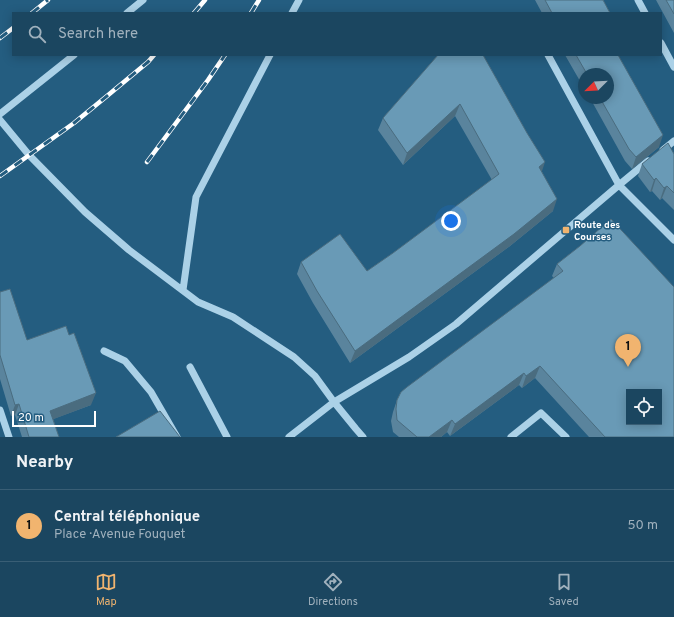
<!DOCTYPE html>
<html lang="en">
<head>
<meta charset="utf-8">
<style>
  :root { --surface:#1b4660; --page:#244d66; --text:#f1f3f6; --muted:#a0b1bd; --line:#395e75; --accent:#f1b46f }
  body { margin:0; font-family:Overpass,sans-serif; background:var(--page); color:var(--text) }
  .controls { position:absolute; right:12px; bottom:12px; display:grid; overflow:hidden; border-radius:0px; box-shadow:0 2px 10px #0003 }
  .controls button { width:36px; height:36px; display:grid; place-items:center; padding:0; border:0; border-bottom:1px solid var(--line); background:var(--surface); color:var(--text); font:20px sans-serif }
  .compass { position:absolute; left:578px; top:68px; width:36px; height:36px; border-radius:50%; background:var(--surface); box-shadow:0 2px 10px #0003; rotate:246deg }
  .scale { position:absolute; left:12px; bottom:10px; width:84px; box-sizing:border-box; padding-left:4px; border:2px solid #fff; border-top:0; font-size:11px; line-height:14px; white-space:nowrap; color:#fff; -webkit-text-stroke:3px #245d80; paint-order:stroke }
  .you { position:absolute; left:451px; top:221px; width:14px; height:14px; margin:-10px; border:3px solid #fff; border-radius:50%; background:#1a73e8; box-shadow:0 0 0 6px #1a73e833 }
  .badge { display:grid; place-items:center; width:26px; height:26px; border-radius:50%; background:var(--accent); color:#111; font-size:13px; font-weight:700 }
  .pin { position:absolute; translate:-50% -33px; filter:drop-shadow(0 1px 2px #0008) }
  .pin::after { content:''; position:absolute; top:21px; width:14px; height:12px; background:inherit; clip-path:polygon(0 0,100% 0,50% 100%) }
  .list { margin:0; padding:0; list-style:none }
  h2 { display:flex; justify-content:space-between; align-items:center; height:52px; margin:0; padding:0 16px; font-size:17px }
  h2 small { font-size:13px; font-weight:400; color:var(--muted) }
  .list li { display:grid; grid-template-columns:26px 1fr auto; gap:12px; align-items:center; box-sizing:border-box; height:72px; padding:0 16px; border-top:1px solid var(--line) }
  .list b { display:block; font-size:15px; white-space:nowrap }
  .list p { margin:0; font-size:13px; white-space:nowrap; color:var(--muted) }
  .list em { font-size:13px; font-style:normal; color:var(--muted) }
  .icon { flex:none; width:22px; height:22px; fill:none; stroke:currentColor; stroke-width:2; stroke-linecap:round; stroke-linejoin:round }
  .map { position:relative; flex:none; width:674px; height:437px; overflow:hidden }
  .search { position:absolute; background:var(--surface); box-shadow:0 2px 10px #0003; left:12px; right:12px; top:12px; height:44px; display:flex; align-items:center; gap:10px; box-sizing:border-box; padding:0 14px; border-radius:0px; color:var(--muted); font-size:15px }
  .sheet { height:124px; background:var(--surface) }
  nav { display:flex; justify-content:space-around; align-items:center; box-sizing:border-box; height:56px; border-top:1px solid var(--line); background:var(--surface); font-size:11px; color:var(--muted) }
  nav a { display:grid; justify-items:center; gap:2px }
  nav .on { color:var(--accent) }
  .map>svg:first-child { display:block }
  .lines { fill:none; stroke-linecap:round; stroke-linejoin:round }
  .minor { stroke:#abd1e7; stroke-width:7 }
  .rail-casing { stroke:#fff; stroke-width:4.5 }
  .rail { stroke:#245d80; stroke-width:3; stroke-dasharray:9; stroke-linecap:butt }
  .wall { fill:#5a849d }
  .shaded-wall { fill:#4a6c7f }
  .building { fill:#699ab6; stroke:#4a6c7f; fill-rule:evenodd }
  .poi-dot { fill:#f1b46f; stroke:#245d80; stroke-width:1.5 }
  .labels { text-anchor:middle; stroke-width:3; stroke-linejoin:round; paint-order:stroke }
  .poi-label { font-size:10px; font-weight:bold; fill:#fff; stroke:#245d80; text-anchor:start }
</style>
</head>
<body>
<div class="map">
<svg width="674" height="437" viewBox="0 0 674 437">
  <rect width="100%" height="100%" fill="#245d80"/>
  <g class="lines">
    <path class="minor" d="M638 0 645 13
      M127 13 143 0
      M292 13 299 0
      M661 43 674 67
      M548 55 619 185 674 240
      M0 114 74 55
      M0 120 29 155 85 212 129 250 198 302 233 317 294 357 315 376 334 402 356 429 363 437
      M663 150 674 141
      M183 290 196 197 270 55
      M104 351 125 361 151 392 177 437
      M190 367 227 437
      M0 410 9 437
      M289 437 334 402 409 357 456 324 619 185 648 161
      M511 437 541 413 566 437"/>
    <defs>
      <path id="rail" d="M32 13 48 0
        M194 13 205 0
        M251 13 259 0
        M0 38 13 28
        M147 162 208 80 225 55
        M0 176 74 123 107 96 148 62 154 55"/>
    </defs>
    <use href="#rail" class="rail-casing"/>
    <use href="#rail" class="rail"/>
  </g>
  <path class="wall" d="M535 0H603L610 13H542Z
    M656 0H674V33Z
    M438 55 542 172 553 211 510 246 350 363 313 303 297 274 301 262 367 271 393 253 492 180 455 116 403 165 378 130 383 118Z
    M565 55H618L659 147 632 169 625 161 590 98H608V74H584V88Z
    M674 154V210L662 198 660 200 652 191 650 192 638 176 642 164Z
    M580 246 674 437H589L535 378 522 388 519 385 450 436 447 432 441 437H399L393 432 391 421 393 412 397 400 554 278 552 276 557 264Z
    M0 292 27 340 91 405 53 419 59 437H22L15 415 11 416 0 379Z"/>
  <path class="shaded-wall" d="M460 104 455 116 403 165 407 153Z
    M663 135 659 147 632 169 636 157Z
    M545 162 541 174 539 167Z
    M656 178 652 191 650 192 654 180Z
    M667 186 662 198 660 200 664 188Z
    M557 199 553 211 510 246 350 363 355 351Z
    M540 366 535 378 522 388 526 376Z
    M524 373 519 385 450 436 455 424Z
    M96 393 91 405 46 422 50 411Z
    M19 404 15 415 11 416 15 405Z
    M452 420 447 432 441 437H429Z"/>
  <path class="building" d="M545 0H603L610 13H552Z
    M666 0H674V14Z
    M438 55H483L527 133 545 162 539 167 557 199 514 234 355 351 317 291 301 262 340 234 367 271 393 253 499 174 460 104 407 153 383 118Z
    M576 55H618L663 135 636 157 629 149 600 98H608V74H587Z
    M668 143 674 154V193L667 186 664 188 656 178 654 180 642 164Z
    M611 219 674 287V437H605L540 366 526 376 524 373 455 424 452 420 429 437H417L397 420 396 409 397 400 401 392 407 387 563 271 557 264 580 246ZM629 392H659V422H629Z
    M10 289 27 340 66 326 69 335 74 333 96 393 50 411 59 437H29L19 404 15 405 0 355V292Z
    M160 411 180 437H116Z"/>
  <rect class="poi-dot" x="562" y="226" width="8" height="8" rx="2"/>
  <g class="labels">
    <g class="poi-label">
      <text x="574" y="228">Route des<tspan x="574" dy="12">Courses</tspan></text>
    </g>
  </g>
</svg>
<div class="controls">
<button><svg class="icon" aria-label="locate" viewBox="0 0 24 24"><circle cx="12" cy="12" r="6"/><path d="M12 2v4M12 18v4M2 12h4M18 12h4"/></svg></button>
</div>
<svg class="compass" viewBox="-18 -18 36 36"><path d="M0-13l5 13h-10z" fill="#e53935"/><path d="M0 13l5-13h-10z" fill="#a0b1bd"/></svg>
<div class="scale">20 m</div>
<div class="you"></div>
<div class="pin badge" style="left:628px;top:367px">1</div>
<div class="search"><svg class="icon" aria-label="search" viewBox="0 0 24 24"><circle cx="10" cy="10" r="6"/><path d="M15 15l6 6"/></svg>Search here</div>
</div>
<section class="sheet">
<h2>Nearby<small></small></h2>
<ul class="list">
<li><span class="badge">1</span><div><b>Central téléphonique</b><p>Place · Avenue Fouquet</p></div><em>50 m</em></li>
</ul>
</section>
<nav>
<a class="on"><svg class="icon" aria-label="map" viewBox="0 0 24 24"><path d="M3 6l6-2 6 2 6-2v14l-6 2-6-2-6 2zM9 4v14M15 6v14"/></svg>Map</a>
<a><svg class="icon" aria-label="directions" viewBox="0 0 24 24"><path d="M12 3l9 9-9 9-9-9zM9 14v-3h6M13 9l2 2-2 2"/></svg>Directions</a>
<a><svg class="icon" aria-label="saved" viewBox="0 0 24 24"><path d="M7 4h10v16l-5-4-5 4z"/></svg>Saved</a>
</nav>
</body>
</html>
